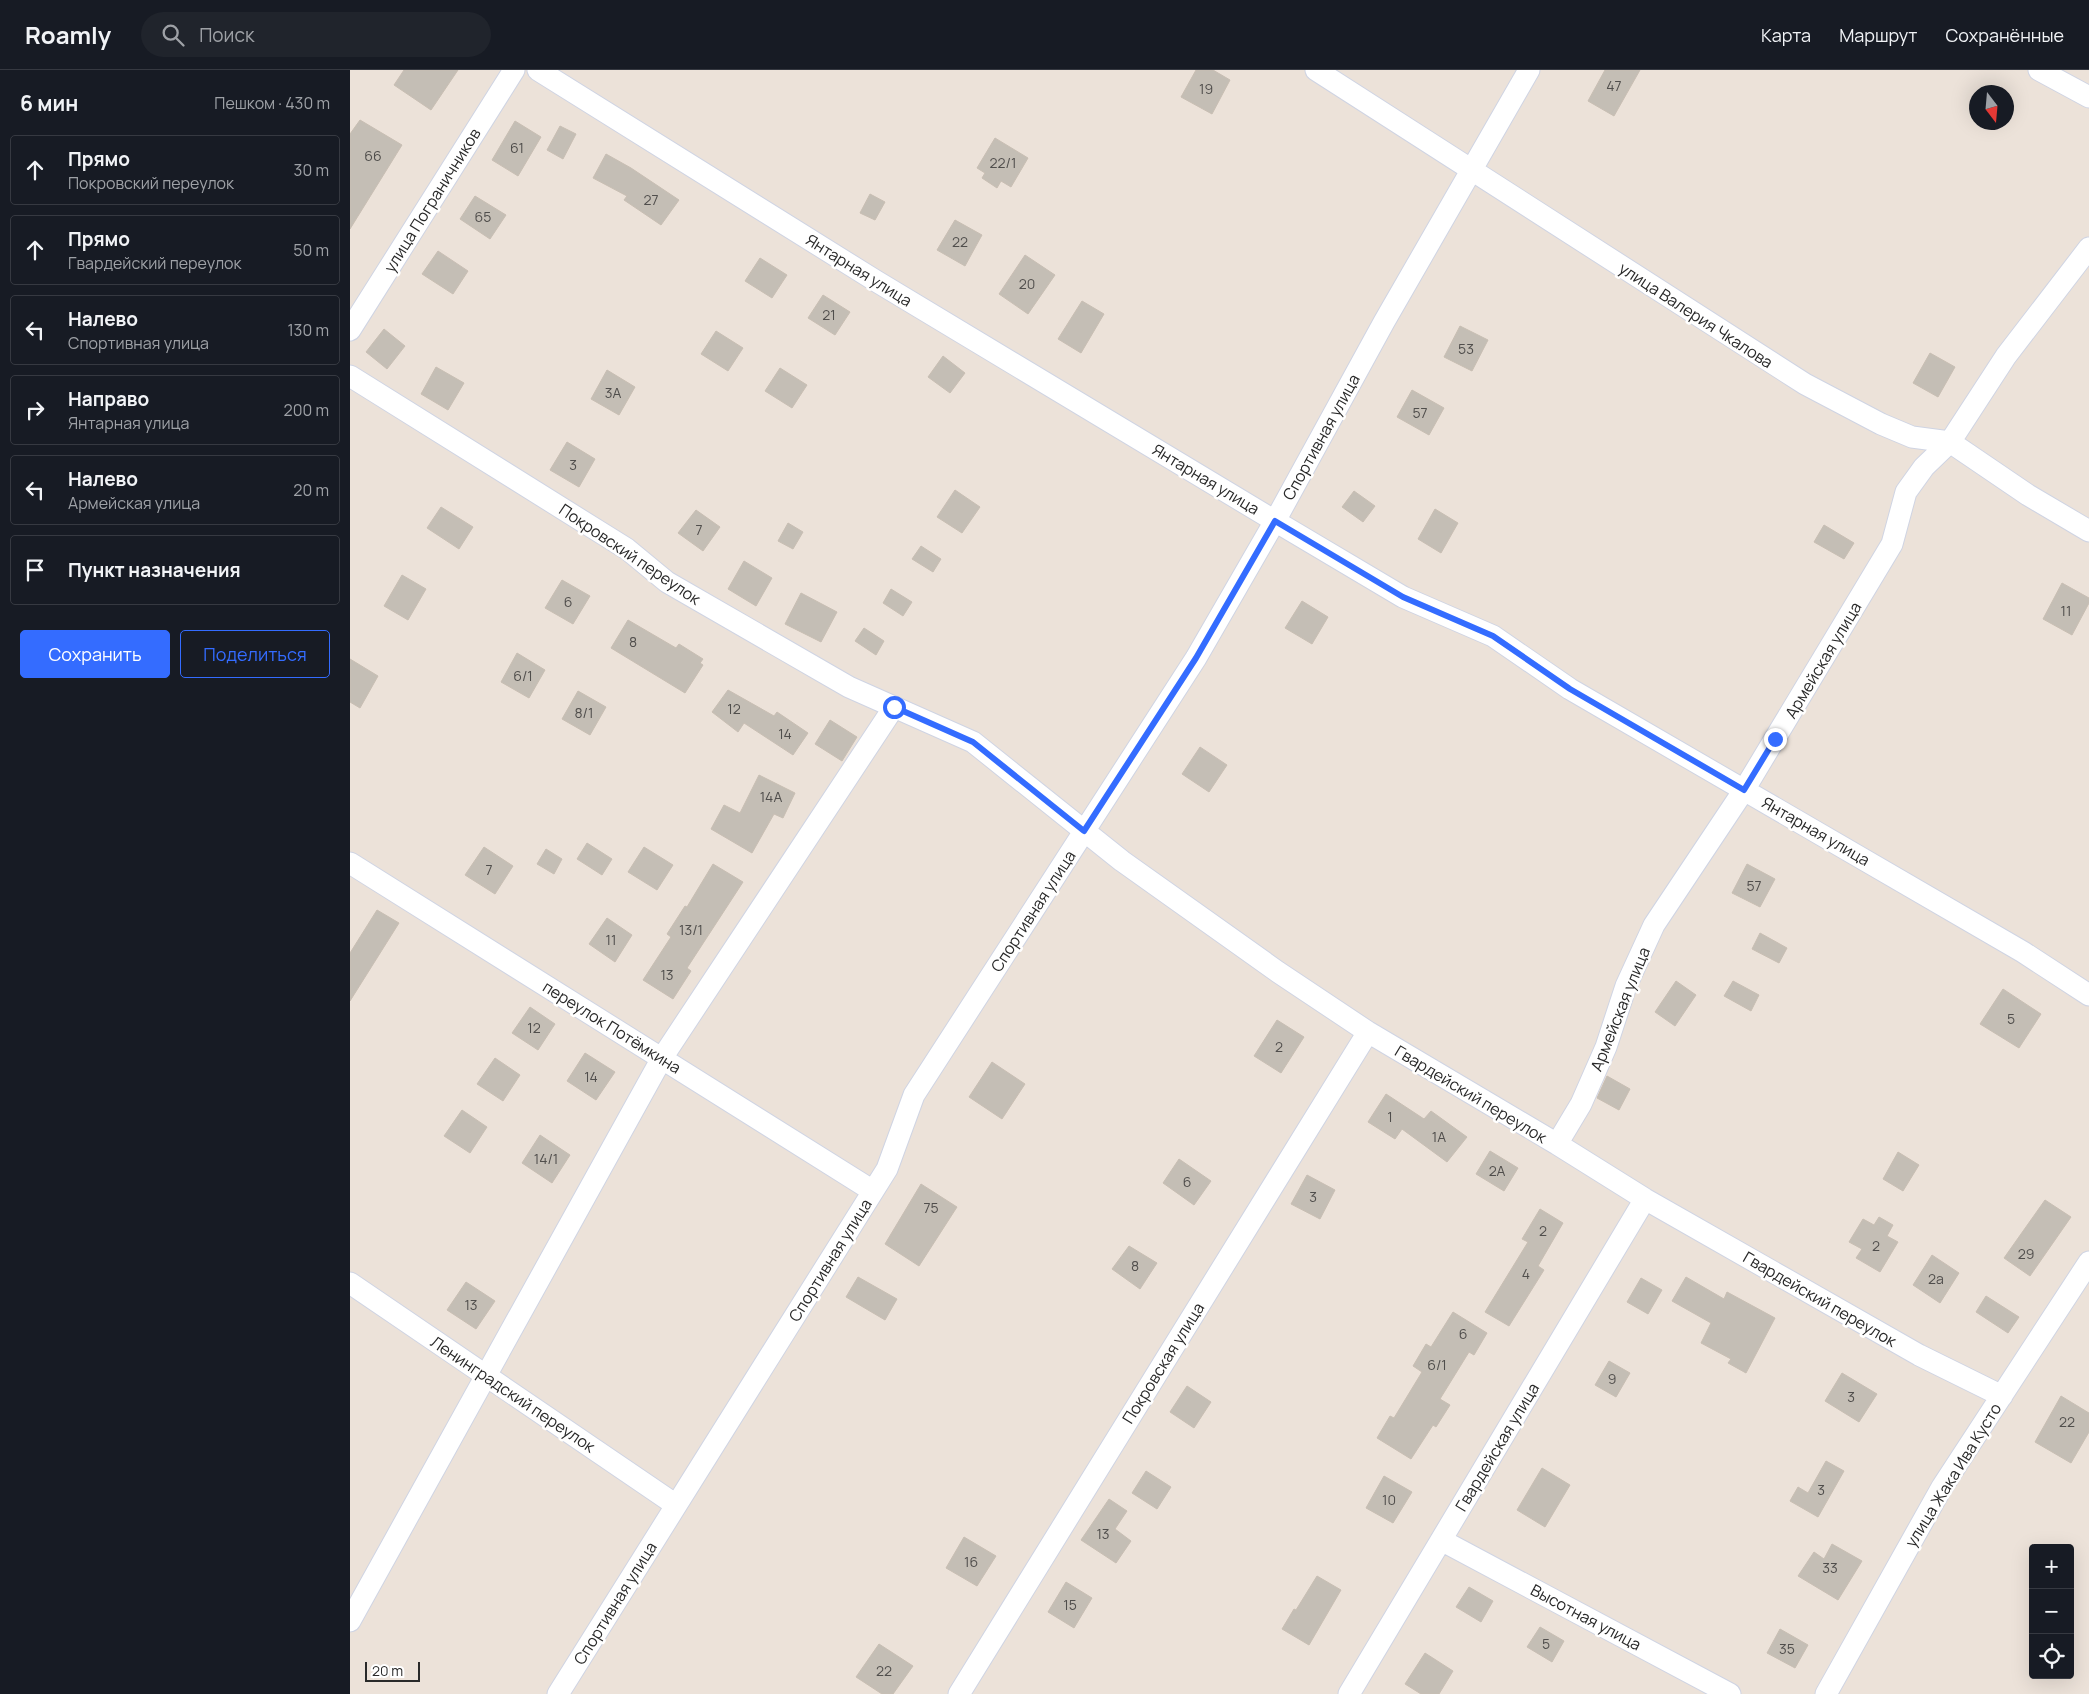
<!DOCTYPE html>
<html lang="ru">
<head>
<meta charset="utf-8">
<style>
  :root { --surface:#171b24; --page:#20242c; --text:#f1f3f6; --muted:#9ea1a6; --line:#363941; --accent:#346cff }
  body { margin:0; font-family:Manrope,sans-serif; background:var(--page); color:var(--text) }
  .controls { position:absolute; right:15px; bottom:15px; display:grid; overflow:hidden; border-radius:5px; box-shadow:0 5px 20px #0002 }
  .controls button { width:45px; height:45px; display:grid; place-items:center; padding:0; border:0; border-bottom:1px solid var(--line); background:var(--surface); color:var(--text); font:25px sans-serif }
  .compass { position:absolute; left:1619px; top:15px; width:45px; height:45px; border-radius:50%; background:var(--surface); box-shadow:0 5px 20px #0002; rotate:164deg }
  .scale { position:absolute; left:15px; bottom:12px; width:55px; box-sizing:border-box; padding-left:5px; border:2px solid #292929; border-top:0; font-size:14px; line-height:18px; white-space:nowrap; color:#292929; -webkit-text-stroke:4px #fff; paint-order:stroke }
  .stop { position:absolute; width:15px; height:15px; margin:-11px; border:4px solid #346cff; border-radius:50%; background:#fff }
  .stop.end { background:#346cff; border-color:#fff; box-shadow:0 1px 5px #0008 }
  .list { margin:0; padding:0; list-style:none }
  h2 { display:flex; justify-content:space-between; align-items:center; height:65px; margin:0; padding:0 20px; font-size:21px }
  h2 small { font-size:16px; font-weight:400; color:var(--muted) }
  .list li { display:grid; grid-template-columns:32px 1fr auto; gap:15px; align-items:center; box-sizing:border-box; height:70px; margin:0 10px 10px; padding:0 10px; border:1px solid var(--line); border-radius:5px }
  .list b { display:block; font-size:19px; white-space:nowrap }
  .list p { margin:0; font-size:16px; white-space:nowrap; color:var(--muted) }
  .list em { font-size:16px; font-style:normal; color:var(--muted) }
  .actions { display:flex; gap:10px; padding:15px 20px }
  .actions a { flex:1; padding:11px 0; border:1px solid var(--accent); border-radius:5px; text-align:center; font-size:18px; color:var(--accent) }
  .actions .main { background:var(--accent); color:#fff }
  .icon { flex:none; width:28px; height:28px; fill:none; stroke:currentColor; stroke-width:2; stroke-linecap:round; stroke-linejoin:round }
  .map { position:relative; flex:none; width:1739px; height:1624px; overflow:hidden }
  header { display:flex; align-items:center; gap:30px; box-sizing:border-box; height:70px; padding:0 25px; background:var(--surface); border-bottom:1px solid var(--line) }
  header strong { font-size:24px }
  nav { display:flex; gap:28px; margin-inline-start:auto; font-size:18px }
  .search { width:350px; height:45px; background:var(--page); display:flex; align-items:center; gap:12px; box-sizing:border-box; padding:0 18px; border-radius:28px; color:var(--muted); font-size:19px }
  main { display:flex }
  aside { flex:1; background:var(--surface) }
  .map>svg:first-child { display:block }
  .building { fill:#c4beb5; stroke:#c8beb3 }
  .lines { fill:none; stroke-linecap:round; stroke-linejoin:round }
  .minor-casing { stroke:#cfd4e3; stroke-width:23 }
  .minor { stroke:#fff; stroke-width:21 }
  .route { stroke:#346cff; stroke-width:6 }
  .labels { text-anchor:middle; stroke-width:5; stroke-linejoin:round; paint-order:stroke }
  .number-label { font-size:14px; fill:#504e4c }
  .street-label { font-size:16px; fill:#292929; stroke:#fff }
</style>
</head>
<body>
<header>
<strong>Roamly</strong>
<div class="search"><svg class="icon" aria-label="search" viewBox="0 0 24 24"><circle cx="10" cy="10" r="6"/><path d="M15 15l6 6"/></svg>Поиск</div>
<nav><a>Карта</a><a>Маршрут</a><a>Сохранённые</a></nav>
</header>
<main>
<aside>
<h2>6 мин<small>Пешком · 430 m</small></h2>
<ul class="list">
<li><svg class="icon" aria-label="ahead" viewBox="0 0 24 24"><path d="M12 20V5M6 11l6-6 6 6"/></svg><div><b>Прямо</b><p>Покровский переулок</p></div><em>30 m</em></li>
<li><svg class="icon" aria-label="ahead" viewBox="0 0 24 24"><path d="M12 20V5M6 11l6-6 6 6"/></svg><div><b>Прямо</b><p>Гвардейский переулок</p></div><em>50 m</em></li>
<li><svg class="icon" aria-label="left" viewBox="0 0 24 24"><path d="M17 20v-9H6M10 6l-5 5 5 5"/></svg><div><b>Налево</b><p>Спортивная улица</p></div><em>130 m</em></li>
<li><svg class="icon" aria-label="right" viewBox="0 0 24 24"><path d="M7 20v-9h11M14 6l5 5-5 5"/></svg><div><b>Направо</b><p>Янтарная улица</p></div><em>200 m</em></li>
<li><svg class="icon" aria-label="left" viewBox="0 0 24 24"><path d="M17 20v-9H6M10 6l-5 5 5 5"/></svg><div><b>Налево</b><p>Армейская улица</p></div><em>20 m</em></li>
<li><svg class="icon" aria-label="arrive" viewBox="0 0 24 24"><path d="M6 21V4h12l-3 4 3 4H6"/></svg><div><b>Пункт назначения</b></div></li>
</ul>
<div class="actions"><a class="main">Сохранить</a><a>Поделиться</a></div>
</aside>
<div class="map">
<svg width="1739" height="1624" viewBox="0 0 1739 1624">
  <rect width="100%" height="100%" fill="#ece2d9"/>
  <path class="building" d="M54 0H108L81 40 44 15Z
    M846 0H863L880 10 862 44 831 27Z
    M1255 0H1290L1264 46 1238 31Z
    M10 50 52 75 0 159V64Z
    M165 51 191 67 168 106 142 90Z
    M210 56 226 64 213 89 197 80Z
    M645 68 678 88 661 117 651 111 647 118 632 108 635 103 627 98Z
    M256 84 281 98 329 130 311 155 274 130 277 126 243 108Z
    M520 124 535 132 525 150 510 143Z
    M125 126 156 145 140 169 110 149Z
    M605 150 632 165 615 196 587 180Z
    M88 181 118 201 103 224 72 204Z
    M675 185 705 205 678 244 649 224Z
    M410 188 437 205 422 228 395 211Z
    M473 225 500 242 485 265 458 248Z
    M732 231 754 244 731 283 708 269Z
    M1110 256 1138 270 1122 301 1094 287Z
    M34 259 55 276 37 299 16 282Z
    M366 261 393 278 378 301 351 284Z
    M1580 283 1605 297 1588 327 1563 313Z
    M593 286 615 303 600 323 578 307Z
    M86 297 114 313 98 340 71 324Z
    M430 298 457 315 442 338 415 321Z
    M257 300 285 317 269 345 241 329Z
    M1062 320 1094 338 1079 365 1047 347Z
    M217 372 245 389 229 417 200 400Z
    M605 420 630 437 612 463 587 447Z
    M1004 421 1025 436 1013 452 992 437Z
    M91 437 123 457 109 479 77 458Z
    M1085 439 1108 453 1091 483 1068 469Z
    M346 440 370 457 353 481 328 463Z
    M438 453 453 462 443 479 428 471Z
    M1474 455 1504 473 1494 489 1464 472Z
    M571 476 591 489 583 502 562 489Z
    M394 491 422 508 406 536 378 519Z
    M52 505 76 519 58 550 34 536Z
    M212 510 240 526 223 554 195 538Z
    M1712 513 1739 528V533L1722 565 1693 549Z
    M541 519 562 532 553 546 533 533Z
    M451 523 487 542 471 572 435 554Z
    M952 531 978 547 962 574 935 558Z
    M278 550 326 578 329 574 353 589 350 593 353 595 335 623 261 578Z
    M514 558 534 571 526 585 505 571Z
    M167 583 195 600 179 628 151 612Z
    M0 589 28 606 10 638 0 632Z
    M378 620 424 646 427 642 458 663 443 685 394 653 388 662 362 642Z
    M228 621 256 637 240 665 212 649Z
    M480 650 507 667 492 691 465 674Z
    M850 677 877 695 859 722 832 704Z
    M409 705 445 723 433 748 424 744 402 783 361 759 374 735 390 743Z
    M237 773 262 789 252 805 227 789Z
    M134 777 163 796 145 824 115 805Z
    M294 777 323 795 307 820 278 802Z
    M196 779 212 789 204 804 187 794Z
    M363 794 393 812 337 898 341 901 323 929 293 910 321 867 317 864 335 836 337 837Z
    M1397 794 1425 809 1410 837 1382 823Z
    M27 840 49 853 0 931V883Z
    M257 848 282 865 265 892 239 874Z
    M1410 863 1437 878 1429 893 1402 879Z
    M1326 911 1346 925 1325 956 1305 942Z
    M1383 911 1409 925 1401 941 1374 926Z
    M1653 919 1691 944 1669 978 1630 954Z
    M180 937 205 954 188 980 162 963Z
    M927 950 954 967 931 1003 904 986Z
    M235 983 265 1002 246 1030 217 1011Z
    M145 988 170 1005 153 1031 127 1014Z
    M642 992 675 1014 652 1049 619 1027Z
    M1257 1006 1280 1019 1269 1040 1247 1028Z
    M1036 1024 1074 1049 1081 1041 1117 1067 1097 1092 1052 1059 1045 1069 1018 1052Z
    M112 1040 137 1057 120 1083 94 1066Z
    M190 1065 220 1085 202 1113 172 1093Z
    M1140 1081 1168 1098 1154 1121 1126 1104Z
    M1548 1082 1569 1095 1553 1121 1533 1109Z
    M829 1089 861 1111 844 1135 813 1113Z
    M957 1105 985 1120 970 1149 941 1134Z
    M571 1114 607 1137 569 1196 535 1174Z
    M1695 1130 1721 1147 1680 1206 1654 1188Z
    M1190 1139 1213 1153 1188 1196 1194 1200 1159 1256 1135 1242 1178 1172 1172 1169Z
    M1529 1147 1543 1155 1537 1166 1548 1172 1530 1202 1506 1188 1512 1179 1499 1172 1513 1149 1524 1155Z
    M779 1176 807 1193 790 1219 762 1199Z
    M1582 1185 1609 1203 1590 1233 1563 1215Z
    M508 1207 547 1229 535 1250 496 1227Z
    M1336 1207 1374 1229 1377 1222 1425 1248 1396 1303 1378 1293 1381 1289 1351 1273 1361 1253 1322 1231Z
    M1291 1208 1312 1220 1298 1244 1277 1232Z
    M116 1212 145 1231 126 1259 97 1240Z
    M1636 1226 1669 1247 1658 1263 1626 1242Z
    M1103 1242 1137 1263 1124 1285 1119 1282 1090 1329 1100 1335 1086 1357 1083 1355 1061 1389 1027 1368 1040 1346 1044 1348 1072 1302 1063 1296 1076 1274 1081 1277Z
    M1259 1291 1280 1303 1266 1327 1245 1315Z
    M1492 1303 1527 1324 1509 1352 1475 1331Z
    M837 1316 861 1332 844 1358 820 1342Z
    M1711 1326 1739 1343V1362L1721 1393 1685 1372Z
    M1476 1391 1494 1401 1468 1447 1440 1431 1448 1417 1458 1423Z
    M1192 1398 1220 1415 1195 1457 1167 1440Z
    M796 1401 821 1417 807 1439 782 1423Z
    M1034 1406 1062 1422 1043 1453 1016 1438Z
    M759 1429 777 1441 765 1459 781 1471 766 1493 731 1470Z
    M614 1467 646 1486 627 1516 596 1498Z
    M1482 1474 1512 1491 1488 1530 1448 1506 1464 1482 1474 1489Z
    M967 1506 991 1520 959 1575 932 1559 944 1539 946 1540Z
    M716 1512 742 1528 724 1558 698 1542Z
    M1119 1517 1143 1531 1131 1552 1106 1537Z
    M1190 1557 1214 1571 1202 1592 1177 1577Z
    M1430 1559 1458 1575 1445 1598 1417 1583Z
    M529 1574 563 1596 543 1624H532L506 1607Z
    M1075 1583 1103 1601 1089 1624H1071L1055 1614Z"/>
  <g class="lines">
    <defs>
      <path id="minor" d="M188 0 526 211 925 451 1053 527 1143 566 1220 619 1673 882 1739 925
        M966 0 1455 314 1531 354 1562 367 1600 372 1678 425 1739 461
        M1689 0 1739 27
        M0 260 164 0
        M0 306 277 479 317 512 499 617 623 672 772 791 928 902 1018 962 1207 1074 1295 1129 1569 1285 1652 1326
        M0 793 523 1121
        M1207 1074 1231 1034 1256 977 1276 916 1304 855 1394 720 1542 474 1556 422 1574 397 1600 372 1656 286 1739 178
        M0 1213 326 1435
        M1091 1470 1380 1624
        M0 1551 312 988 544 637
        M208 1624 537 1099 564 1025 846 588 925 451 1034 252 1179 0
        M609 1624 1018 962
        M999 1624 1295 1129
        M1476 1624 1592 1417 1739 1192"/>
    </defs>
    <use href="#minor" class="minor-casing"/>
    <use href="#minor" class="minor"/>
  </g>
  <g class="lines">
    <path class="route" d="M544 637 623 672 734 761 846 588 925 451 1053 527 1143 566 1220 619 1394 720 1425 669"/>
  </g>
  <g class="labels">
    <g class="number-label">
      <text x="1264" y="21">47</text>
      <text x="856" y="24">19</text>
      <text x="167" y="83">61</text>
      <text x="23" y="91">66</text>
      <text x="653" y="98">22/1</text>
      <text x="301" y="135">27</text>
      <text x="133" y="152">65</text>
      <text x="610" y="177">22</text>
      <text x="677" y="219">20</text>
      <text x="479" y="250">21</text>
      <text x="1116" y="284">53</text>
      <text x="263" y="328">3А</text>
      <text x="1070" y="348">57</text>
      <text x="223" y="400">3</text>
      <text x="349" y="465">7</text>
      <text x="218" y="537">6</text>
      <text x="1716" y="546">11</text>
      <text x="283" y="577">8</text>
      <text x="173" y="611">6/1</text>
      <text x="384" y="644">12</text>
      <text x="234" y="648">8/1</text>
      <text x="435" y="669">14</text>
      <text x="421" y="732">14А</text>
      <text x="139" y="805">7</text>
      <text x="1404" y="821">57</text>
      <text x="341" y="865">13/1</text>
      <text x="261" y="875">11</text>
      <text x="317" y="910">13</text>
      <text x="1661" y="954">5</text>
      <text x="184" y="963">12</text>
      <text x="929" y="982">2</text>
      <text x="241" y="1012">14</text>
      <text x="1040" y="1052">1</text>
      <text x="1089" y="1072">1А</text>
      <text x="196" y="1094">14/1</text>
      <text x="1147" y="1106">2А</text>
      <text x="837" y="1117">6</text>
      <text x="963" y="1132">3</text>
      <text x="581" y="1143">75</text>
      <text x="1193" y="1166">2</text>
      <text x="1526" y="1181">2</text>
      <text x="1676" y="1189">29</text>
      <text x="785" y="1201">8</text>
      <text x="1176" y="1209">4</text>
      <text x="1586" y="1214">2а</text>
      <text x="121" y="1240">13</text>
      <text x="1113" y="1269">6</text>
      <text x="1087" y="1300">6/1</text>
      <text x="1262" y="1314">9</text>
      <text x="1501" y="1332">3</text>
      <text x="1717" y="1357">22</text>
      <text x="1471" y="1425">3</text>
      <text x="1039" y="1435">10</text>
      <text x="753" y="1469">13</text>
      <text x="621" y="1497">16</text>
      <text x="1480" y="1503">33</text>
      <text x="720" y="1540">15</text>
      <text x="1196" y="1579">5</text>
      <text x="1437" y="1584">35</text>
      <text x="534" y="1606">22</text>
    </g>
    <g class="street-label">
      <text transform="translate(82 130) rotate(-58)" y="6">улица Пограничников</text>
      <text transform="translate(509 200) rotate(32)" y="6">Янтарная улица</text>
      <text transform="translate(1346 245) rotate(33)" y="6">улица Валерия Чкалова</text>
      <text transform="translate(971 367) rotate(-61)" y="6">Спортивная улица</text>
      <text transform="translate(856 409) rotate(31)" y="6">Янтарная улица</text>
      <text transform="translate(280 484) rotate(34)" y="6">Покровский переулок</text>
      <text transform="translate(1473 590) rotate(-59)" y="6">Армейская улица</text>
      <text transform="translate(1466 761) rotate(30)" y="6">Янтарная улица</text>
      <text transform="translate(683 841) rotate(-57)" y="6">Спортивная улица</text>
      <text transform="translate(1270 939) rotate(-68)" y="6">Армейская улица</text>
      <text transform="translate(262 957) rotate(32)" y="6">переулок Потёмкина</text>
      <text transform="translate(1121 1024) rotate(31)" y="6">Гвардейский переулок</text>
      <text transform="translate(480 1190) rotate(-58)" y="6">Спортивная улица</text>
      <text transform="translate(1470 1229) rotate(30)" y="6">Гвардейский переулок</text>
      <text transform="translate(813 1293) rotate(-58)" y="6">Покровская улица</text>
      <text transform="translate(163 1324) rotate(34)" y="6">Ленинградский переулок</text>
      <text transform="translate(1147 1377) rotate(-59)" y="6">Гвардейская улица</text>
      <text transform="translate(1603 1405) rotate(-58)" y="6">улица Жака Ива Кусто</text>
      <text transform="translate(265 1533) rotate(-58)" y="6">Спортивная улица</text>
      <text transform="translate(1236 1547) rotate(28)" y="6">Высотная улица</text>
    </g>
  </g>
</svg>
<div class="controls">
<button>+</button>
<button>−</button>
<button><svg class="icon" aria-label="locate" viewBox="0 0 24 24"><circle cx="12" cy="12" r="6"/><path d="M12 2v4M12 18v4M2 12h4M18 12h4"/></svg></button>
</div>
<svg class="compass" viewBox="-18 -18 36 36"><path d="M0-13l5 13h-10z" fill="#e53935"/><path d="M0 13l5-13h-10z" fill="#9ea1a6"/></svg>
<div class="scale">20 m</div>
<div class="stop" style="left:544px;top:637px"></div>
<div class="stop end" style="left:1425px;top:669px"></div>
</div>
</main>
</body>
</html>
